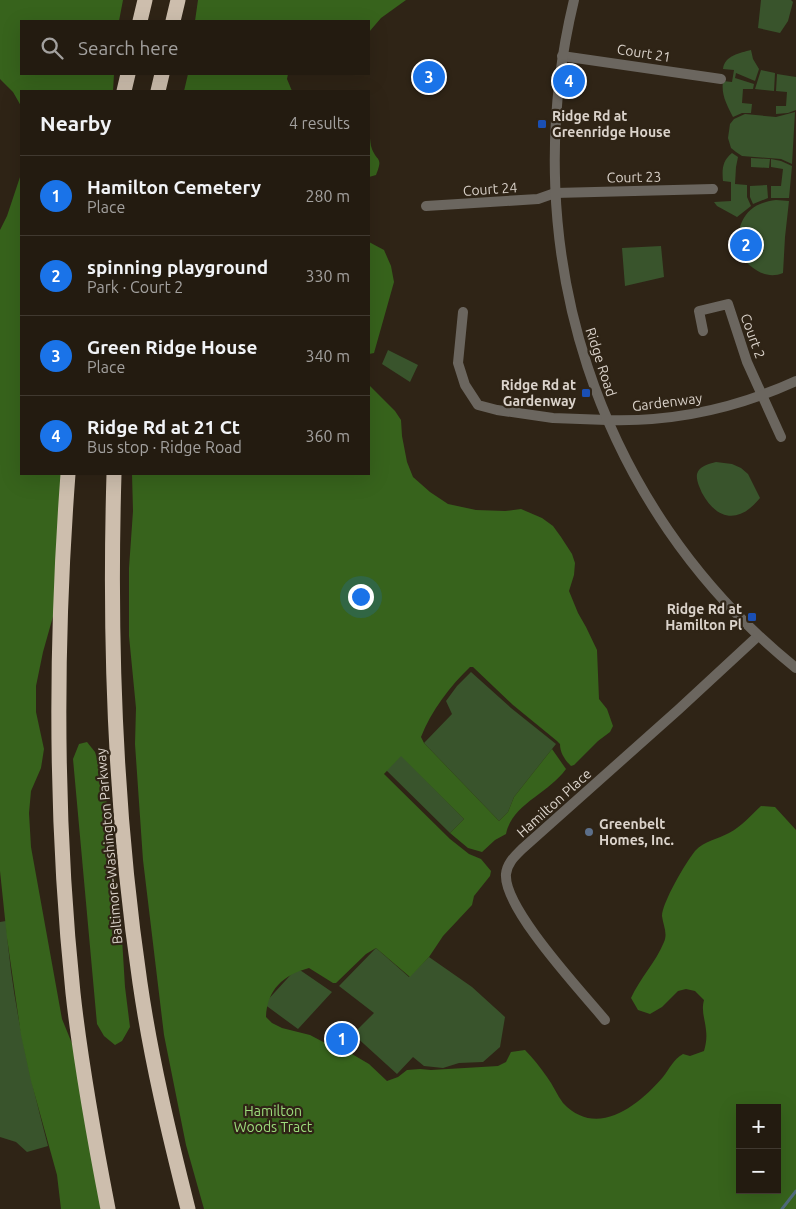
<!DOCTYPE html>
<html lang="en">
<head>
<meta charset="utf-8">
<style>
  :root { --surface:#231b10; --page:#2b2419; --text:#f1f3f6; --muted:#a3a19f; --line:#403930; --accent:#1a73e8 }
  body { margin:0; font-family:Ubuntu,sans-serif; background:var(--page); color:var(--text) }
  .controls { position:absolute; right:15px; bottom:15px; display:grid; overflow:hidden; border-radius:0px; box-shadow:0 5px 20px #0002 }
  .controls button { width:45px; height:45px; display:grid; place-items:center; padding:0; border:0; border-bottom:1px solid var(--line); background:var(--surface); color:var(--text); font:25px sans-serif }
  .you { position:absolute; left:360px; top:596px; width:18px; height:18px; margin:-12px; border:4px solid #fff; border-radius:50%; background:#1a73e8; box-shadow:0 0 0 8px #1a73e833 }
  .badge { display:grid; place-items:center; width:32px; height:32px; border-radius:50%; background:var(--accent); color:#fff; font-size:16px; font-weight:700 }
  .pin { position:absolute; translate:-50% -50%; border:2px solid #fff; box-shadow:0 1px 5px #0006 }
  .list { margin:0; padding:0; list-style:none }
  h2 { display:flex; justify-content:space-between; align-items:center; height:65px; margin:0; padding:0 20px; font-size:21px }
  h2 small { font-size:16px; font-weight:400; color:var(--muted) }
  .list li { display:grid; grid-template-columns:32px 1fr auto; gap:15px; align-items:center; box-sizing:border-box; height:80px; padding:0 20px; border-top:1px solid var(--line) }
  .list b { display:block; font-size:19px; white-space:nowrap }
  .list p { margin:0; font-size:16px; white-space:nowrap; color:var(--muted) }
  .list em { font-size:16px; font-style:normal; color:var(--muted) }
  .icon { flex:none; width:28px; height:28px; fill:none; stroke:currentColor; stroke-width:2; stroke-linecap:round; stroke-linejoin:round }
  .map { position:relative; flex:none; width:796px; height:1209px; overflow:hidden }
  .search { position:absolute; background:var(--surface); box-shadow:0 5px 20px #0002; left:20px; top:20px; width:350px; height:55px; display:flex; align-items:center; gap:12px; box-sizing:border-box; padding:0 18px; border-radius:0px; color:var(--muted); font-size:19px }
  .panel { position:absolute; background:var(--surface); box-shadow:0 5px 20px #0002; left:20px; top:90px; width:350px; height:385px; border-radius:0px }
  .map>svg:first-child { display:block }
  .green { fill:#39542c }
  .forest { fill:#37631c; fill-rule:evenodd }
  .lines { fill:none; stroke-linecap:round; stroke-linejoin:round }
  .stream { stroke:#4e697a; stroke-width:3 }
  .minor { stroke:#6b665f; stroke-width:10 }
  .tertiary { stroke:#6b665f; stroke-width:10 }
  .motorway { stroke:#cdbead; stroke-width:15 }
  .transit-dot { fill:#1a4fb4; stroke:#2f2416; stroke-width:2 }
  .service-dot { fill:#5c6f8a; stroke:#2f2416; stroke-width:2 }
  .labels { text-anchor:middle; stroke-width:4.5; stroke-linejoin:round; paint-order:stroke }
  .street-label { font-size:14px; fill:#dbd3cb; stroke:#2f2416 }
  .poi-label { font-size:14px; font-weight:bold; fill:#dbd3cb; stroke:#2f2416; text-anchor:start }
  .park-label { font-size:14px; fill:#9ddc7c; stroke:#2f2416 }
</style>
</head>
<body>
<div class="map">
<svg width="796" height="1209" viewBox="0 0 796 1209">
  <rect width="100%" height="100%" fill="#2f2416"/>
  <path class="green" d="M761 0H791L793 2 788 21 780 33 758 28Z
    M751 50 753 59 759 69 755 81 736 73 735 78 754 84 753 89H743L742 103 752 104 751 113H742L733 117C727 105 721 95 723 81L732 82 734 70 723 69C725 55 740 53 751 50Z
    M761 70 775 73 774 91 755 89Z
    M777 74 796 77V110L788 113 776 114V106H786L787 92 776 91Z
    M795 112 792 164 781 159 742 156 736 152 731 148 728 138 730 124 734 119 745 114 776 117Z
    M732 153 738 157 736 167 735 184 747 185V197L751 206 737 217 717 206 714 202 731 201V182L723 181C722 170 722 161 732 153Z
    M751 158 770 159 769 168 751 167Z
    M771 159 781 161 792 166 789 198H771V186H781L783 169 771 167Z
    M767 185 768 198 753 204 750 197V186Z
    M776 200 789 201 785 237 783 273C764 281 749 266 736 252 738 223 744 204 776 200Z
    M661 246 664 277 625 286 622 248Z
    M388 350 418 365 410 382 382 364Z
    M716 462 732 464 741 468 748 474 760 498C740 523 718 522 702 493 700 488 696 481 697 474 699 466 709 464 716 462Z
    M471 672 511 708 556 744 514 797 508 812 499 821 424 743 452 714 446 701 457 686Z
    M401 755 464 819 450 833 386 770Z
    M6 921C11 998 29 1073 48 1146L27 1152 16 1142 0 1137V922Z
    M376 948 409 977 429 957 472 987 505 1017 500 1047 483 1062 459 1063 443 1068 424 1066 413 1057 397 1074 353 1034 374 1013 339 986Z
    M297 968 332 992 298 1029 264 1004Z"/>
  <path class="forest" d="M0 0H123L119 21H21V74H114L113 91H21V106L13 92 0 79Z
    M198 0H406L381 18 369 32V21H195Z
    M188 74H288L287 79 292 91H184Z
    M369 131C370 135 370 141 371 146 376 163 384 155 376 175L369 177Z
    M21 174V474H68L61 588 43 652 36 686V712L44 749 41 768 31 791 29 813 31 847 62 1019 82 1068 108 1209H61L57 1175 31 1081 21 1035 7 938 0 871V230L7 216Z
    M369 242 384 250 391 266 394 282 374 353 369 354Z
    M369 385 395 411 401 420 402 436 407 462 413 477 430 492 448 504 476 510 505 511 521 509 542 518 553 526 561 537 572 554 575 563 574 575 569 591 578 613 586 627 597 650 599 699 607 709 613 726 610 732 598 741 574 765 571 766C565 760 560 753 560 744L557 741 513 705 473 667H470C450 686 431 711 421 737L424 743 499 821 508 812 514 797 552 749 566 769C548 794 512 804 506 834L495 840 482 852 468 848 450 833 464 819 401 756 384 774 450 839 469 854 481 859 491 871 490 876 474 896 472 905 443 936 429 957 410 977 376 948 366 954 336 983H333L309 968C283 975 267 990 266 1017L272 1023 282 1028 310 1035 329 1045 340 1047 369 1064 387 1081 398 1077 407 1070 420 1069 431 1070 498 1066 506 1062 511 1052 525 1050C533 1058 540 1067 547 1077 553 1085 557 1095 563 1103 597 1139 638 1106 663 1077 670 1068 673 1060 683 1054L690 1056 704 1051C706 1044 707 1038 706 1030 705 1019 701 1011 704 1000L695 991 686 989 678 991 662 1007 650 1014 638 1010 631 998C640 978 656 962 664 942 668 933 663 925 662 916 662 903 686 862 695 851 704 841 718 839 729 833 741 827 751 815 761 806L775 807 796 830V1209H204L186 1145 164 1035 143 860 135 744 136 708 129 636V568L133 511 132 474H369ZM740 1108H777V1190H740Z
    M87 742 95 752 104 781 121 922 125 987 130 1027 122 1041 115 1045 104 1036 97 1024 73 759 79 744Z"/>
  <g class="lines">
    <path class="stream" d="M782 1209 796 1191"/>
    <path class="minor" d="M562 56 721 79
      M426 206 538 199 555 193 713 189
      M463 312 458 363 465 385 478 405 497 410 553 418 607 420
      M703 331 699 311 728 304 747 362 781 437
      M605 1020C582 992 503 908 506 874 507 863 515 856 522 849L678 710 758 636"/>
    <path class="tertiary" d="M574 0C514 248 596 507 796 668
      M607 420C672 422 737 408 796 381"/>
    <path class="motorway" d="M140 21 145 0
      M173 21 178 0
      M124 91 128 74
      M158 91 162 74
      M68 474C55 647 55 820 73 993 81 1066 94 1137 108 1209
      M114 474C109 644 115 814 140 983 151 1059 169 1134 188 1209"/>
  </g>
  <g class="transit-dot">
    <rect x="537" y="119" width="10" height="10" rx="2.5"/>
    <rect x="581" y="388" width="10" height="10" rx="2.5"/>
    <rect x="747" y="612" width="10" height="10" rx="2.5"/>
  </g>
  <circle class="service-dot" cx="589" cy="832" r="5"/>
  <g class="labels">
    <g class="street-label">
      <text transform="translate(644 53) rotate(9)" y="5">Court 21</text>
      <text transform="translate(634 177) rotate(-1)" y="5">Court 23</text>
      <text transform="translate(490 189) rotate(-4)" y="5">Court 24</text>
      <text transform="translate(753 336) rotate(70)" y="5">Court 2</text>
      <text transform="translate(601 362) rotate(72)" y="5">Ridge Road</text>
      <text transform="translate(667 402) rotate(-7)" y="5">Gardenway</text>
      <text transform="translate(554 803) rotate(-42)" y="5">Hamilton Place</text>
      <text transform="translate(109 846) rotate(-95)" y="5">Baltimore-Washington Parkway</text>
    </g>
    <g class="poi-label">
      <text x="552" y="121">Ridge Rd at<tspan x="552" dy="16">Greenridge House</tspan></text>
      <text x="576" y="390" text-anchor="end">Ridge Rd at<tspan x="576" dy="16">Gardenway</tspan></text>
      <text x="742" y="614" text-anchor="end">Ridge Rd at<tspan x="742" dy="16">Hamilton Pl</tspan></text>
      <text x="599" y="829">Greenbelt<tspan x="599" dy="16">Homes, Inc.</tspan></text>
    </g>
    <g class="park-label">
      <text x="273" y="1116">Hamilton<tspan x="273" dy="16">Woods Tract</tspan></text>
    </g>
  </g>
</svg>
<div class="controls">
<button>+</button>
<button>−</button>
</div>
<div class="you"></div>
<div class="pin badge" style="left:342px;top:1039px">1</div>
<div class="pin badge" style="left:746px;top:245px">2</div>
<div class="pin badge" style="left:429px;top:77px">3</div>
<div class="pin badge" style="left:569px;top:81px">4</div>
<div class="search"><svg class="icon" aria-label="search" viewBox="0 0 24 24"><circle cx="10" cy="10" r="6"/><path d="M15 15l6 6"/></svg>Search here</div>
<section class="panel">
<h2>Nearby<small>4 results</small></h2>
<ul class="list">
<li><span class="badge">1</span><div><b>Hamilton Cemetery</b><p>Place</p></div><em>280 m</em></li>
<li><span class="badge">2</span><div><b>spinning playground</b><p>Park · Court 2</p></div><em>330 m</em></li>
<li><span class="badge">3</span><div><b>Green Ridge House</b><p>Place</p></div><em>340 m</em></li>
<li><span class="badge">4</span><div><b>Ridge Rd at 21 Ct</b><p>Bus stop · Ridge Road</p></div><em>360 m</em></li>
</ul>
</section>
</div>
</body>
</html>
